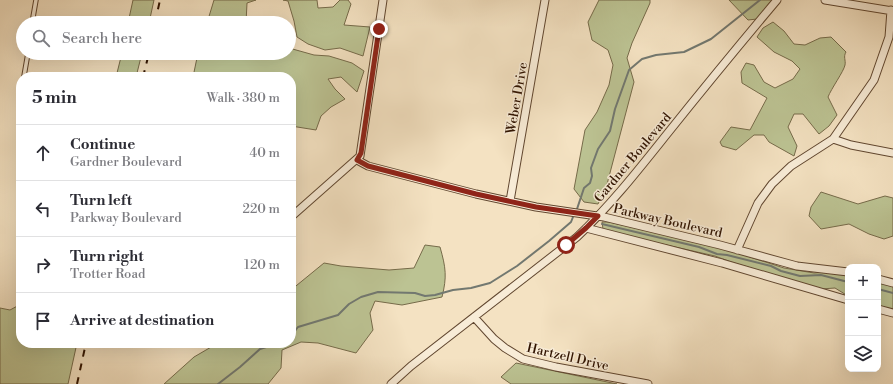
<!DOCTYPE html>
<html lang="en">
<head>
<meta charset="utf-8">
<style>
  :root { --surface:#fff; --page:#f2f2f3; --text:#2b2b33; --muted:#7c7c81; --line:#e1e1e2 }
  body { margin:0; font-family:"Libre Bodoni",serif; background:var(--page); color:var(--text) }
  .controls { position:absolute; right:12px; bottom:12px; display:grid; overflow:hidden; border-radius:8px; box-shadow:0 4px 16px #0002 }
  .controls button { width:36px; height:36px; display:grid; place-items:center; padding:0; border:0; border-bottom:1px solid var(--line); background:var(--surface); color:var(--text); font:20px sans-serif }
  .stop { position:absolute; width:12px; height:12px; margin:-9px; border:3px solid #8f2418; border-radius:50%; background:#fff }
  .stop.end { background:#8f2418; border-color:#fff; box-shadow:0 1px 4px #0008 }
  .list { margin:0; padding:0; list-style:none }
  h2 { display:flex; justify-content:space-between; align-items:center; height:52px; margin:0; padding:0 16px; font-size:17px }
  h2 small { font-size:13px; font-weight:400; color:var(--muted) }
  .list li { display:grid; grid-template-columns:26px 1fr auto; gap:12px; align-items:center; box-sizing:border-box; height:56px; padding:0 16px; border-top:1px solid var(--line) }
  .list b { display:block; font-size:15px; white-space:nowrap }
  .list p { margin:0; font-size:13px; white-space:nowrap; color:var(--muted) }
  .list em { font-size:13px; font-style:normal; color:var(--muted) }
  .icon { flex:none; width:22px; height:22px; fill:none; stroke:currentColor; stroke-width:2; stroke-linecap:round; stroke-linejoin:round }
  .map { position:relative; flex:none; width:893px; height:384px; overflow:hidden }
  .search { position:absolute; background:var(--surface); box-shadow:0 4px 16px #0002; left:16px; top:16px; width:280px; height:44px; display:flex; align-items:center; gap:10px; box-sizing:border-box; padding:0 14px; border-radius:22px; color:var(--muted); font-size:15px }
  .panel { position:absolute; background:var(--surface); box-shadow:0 4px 16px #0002; left:16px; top:72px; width:280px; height:276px; border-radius:16px }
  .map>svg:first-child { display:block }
  .green { fill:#bcc393; stroke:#766b4a }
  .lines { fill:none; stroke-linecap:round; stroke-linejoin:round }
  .stream { stroke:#727870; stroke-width:2 }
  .service-casing { stroke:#614730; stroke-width:5.5 }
  .minor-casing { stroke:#614730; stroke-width:9 }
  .service { stroke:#f8ecd7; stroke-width:3.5 }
  .minor { stroke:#f8ecd7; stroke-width:7 }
  .rail { stroke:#301300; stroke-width:2; stroke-dasharray:7 7; stroke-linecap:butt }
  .route { stroke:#8f2418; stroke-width:5 }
  .labels { text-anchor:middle; stroke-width:3; stroke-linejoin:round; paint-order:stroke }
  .street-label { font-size:13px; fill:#301300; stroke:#f8ecd7 }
</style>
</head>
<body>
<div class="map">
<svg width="893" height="384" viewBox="0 0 893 384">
  <rect width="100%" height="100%" fill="#f4e2c2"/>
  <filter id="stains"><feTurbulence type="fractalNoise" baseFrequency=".005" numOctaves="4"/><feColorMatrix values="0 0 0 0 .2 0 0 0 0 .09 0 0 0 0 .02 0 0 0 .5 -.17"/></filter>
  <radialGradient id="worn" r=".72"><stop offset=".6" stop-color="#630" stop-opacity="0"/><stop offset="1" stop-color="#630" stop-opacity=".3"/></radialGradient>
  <path class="green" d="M133 0H154L149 23H128Z
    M214 0H256L247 3 246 23H207Z
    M283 0H317L318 8 333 7 340 0H348L351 4 344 25 370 27 363 56 340 48 325 50 308 44 297 37 294 21 288 1Z
    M599 0H650V3L632 43 627 58 634 82 606 188 598 204 584 202 574 189 585 130 597 112 609 85 613 65 608 50 592 40 588 22Z
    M729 0H772L757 19 748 20Z
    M773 22 784 31 794 44 805 45 820 38 831 37 846 52C843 57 846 60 845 65 844 71 831 89 828 97L837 115 829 126 819 134 803 114H794L788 127 797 146 794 156 769 142 764 135H754L736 150 722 146 720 142 731 127 750 130 767 98 742 83 741 72 746 63 754 65 764 82 775 88 793 79 800 69 792 61 774 52 757 37 763 28Z
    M289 48 314 55 329 56 352 63 364 71 357 92 341 77 328 79 335 89 345 99 331 107 321 116 316 130 291 126V77H193L198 53H289Z
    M122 53H142L136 77H116Z
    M821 192 858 204 885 196 893 198V236L884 239 869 234 849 224 821 229 809 216 811 207Z
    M602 222H609L716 246 784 268 814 273 829 272 848 275V296L835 288 821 289 731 262 715 256 622 235 603 229Z
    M425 245 440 247C446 268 447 277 442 297L402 305 375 301 370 313 373 330 356 353 318 343 301 342 282 350 281 368 268 384H164L194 357 218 343H291V290L324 263 341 266 389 270 414 268Z
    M878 282 893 286V310L878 306Z
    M21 304V343H77L68 384H0V308L10 310Z
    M516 363 617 384H511L501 377Z"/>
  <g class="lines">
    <path class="stream" d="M577 209 584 188 590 183 592 176 591 168 598 149 610 131 615 109 629 70 642 59 656 55 684 52 711 39 760 0
      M602 224 699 247 717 254 727 255 771 266 781 271 800 276 821 275 848 282
      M878 289 893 293
      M291 336 298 327 338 315 349 304 361 297 378 292 415 293 425 296 435 295 453 290 471 288 490 283 517 266 549 241 571 222 573 217
      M218 384 240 367 260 349 279 343"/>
    <defs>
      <path id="service" d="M32 23 36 0
        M26 77 24 76 28 53"/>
      <path id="minor" d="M825 0 893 11
        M833 139 851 145 893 153
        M357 160 368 166 476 194 536 207 604 217 720 245 797 266 848 272
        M510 201 545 0
        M291 217 360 156 383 0
        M586 228 722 263 848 300
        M737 250 758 203 772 184 791 166 833 139 874 80 889 37 891 10
        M878 279 893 283
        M878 309 893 313
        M474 317 494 339 505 348 523 359 556 367 648 384
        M391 384 411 366 577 237C610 206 639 169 667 134 703 89 740 44 777 0"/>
    </defs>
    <use href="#service" class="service-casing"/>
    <use href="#minor" class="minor-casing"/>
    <use href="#service" class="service"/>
    <use href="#minor" class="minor"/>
    <path class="rail" d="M155 23 160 0
      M143 77 149 53
      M77 384 86 343"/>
  </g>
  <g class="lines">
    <path class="route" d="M379 29 361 153 357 160 368 166 476 194 536 207 598 216 586 228 566 245"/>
  </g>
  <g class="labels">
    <g class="street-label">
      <text transform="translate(516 98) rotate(-80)" y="5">Weber Drive</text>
      <text transform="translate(632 157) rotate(-50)" y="5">Gardner Boulevard</text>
      <text transform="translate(668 220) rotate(13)" y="5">Parkway Boulevard</text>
      <text transform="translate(568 356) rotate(13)" y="5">Hartzell Drive</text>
    </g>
  </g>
  <rect width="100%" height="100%" filter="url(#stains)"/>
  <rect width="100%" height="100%" fill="url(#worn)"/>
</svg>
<div class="controls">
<button>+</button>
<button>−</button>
<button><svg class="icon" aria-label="layers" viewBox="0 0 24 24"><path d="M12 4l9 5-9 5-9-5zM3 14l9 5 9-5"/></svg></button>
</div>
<div class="stop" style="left:566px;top:245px"></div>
<div class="stop end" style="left:379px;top:29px"></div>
<div class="search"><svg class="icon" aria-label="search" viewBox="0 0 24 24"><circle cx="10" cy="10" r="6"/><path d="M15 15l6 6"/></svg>Search here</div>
<section class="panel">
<h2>5 min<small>Walk · 380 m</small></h2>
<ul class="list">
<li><svg class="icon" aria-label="ahead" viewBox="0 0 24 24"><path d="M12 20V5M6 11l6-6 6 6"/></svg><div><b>Continue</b><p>Gardner Boulevard</p></div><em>40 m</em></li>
<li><svg class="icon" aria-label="left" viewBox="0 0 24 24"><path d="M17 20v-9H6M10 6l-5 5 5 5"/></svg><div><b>Turn left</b><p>Parkway Boulevard</p></div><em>220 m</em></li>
<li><svg class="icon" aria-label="right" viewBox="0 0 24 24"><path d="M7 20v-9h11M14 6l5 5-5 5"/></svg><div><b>Turn right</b><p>Trotter Road</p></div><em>120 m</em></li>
<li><svg class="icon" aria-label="arrive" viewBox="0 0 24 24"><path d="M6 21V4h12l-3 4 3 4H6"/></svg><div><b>Arrive at destination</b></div></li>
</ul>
</section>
</div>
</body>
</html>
